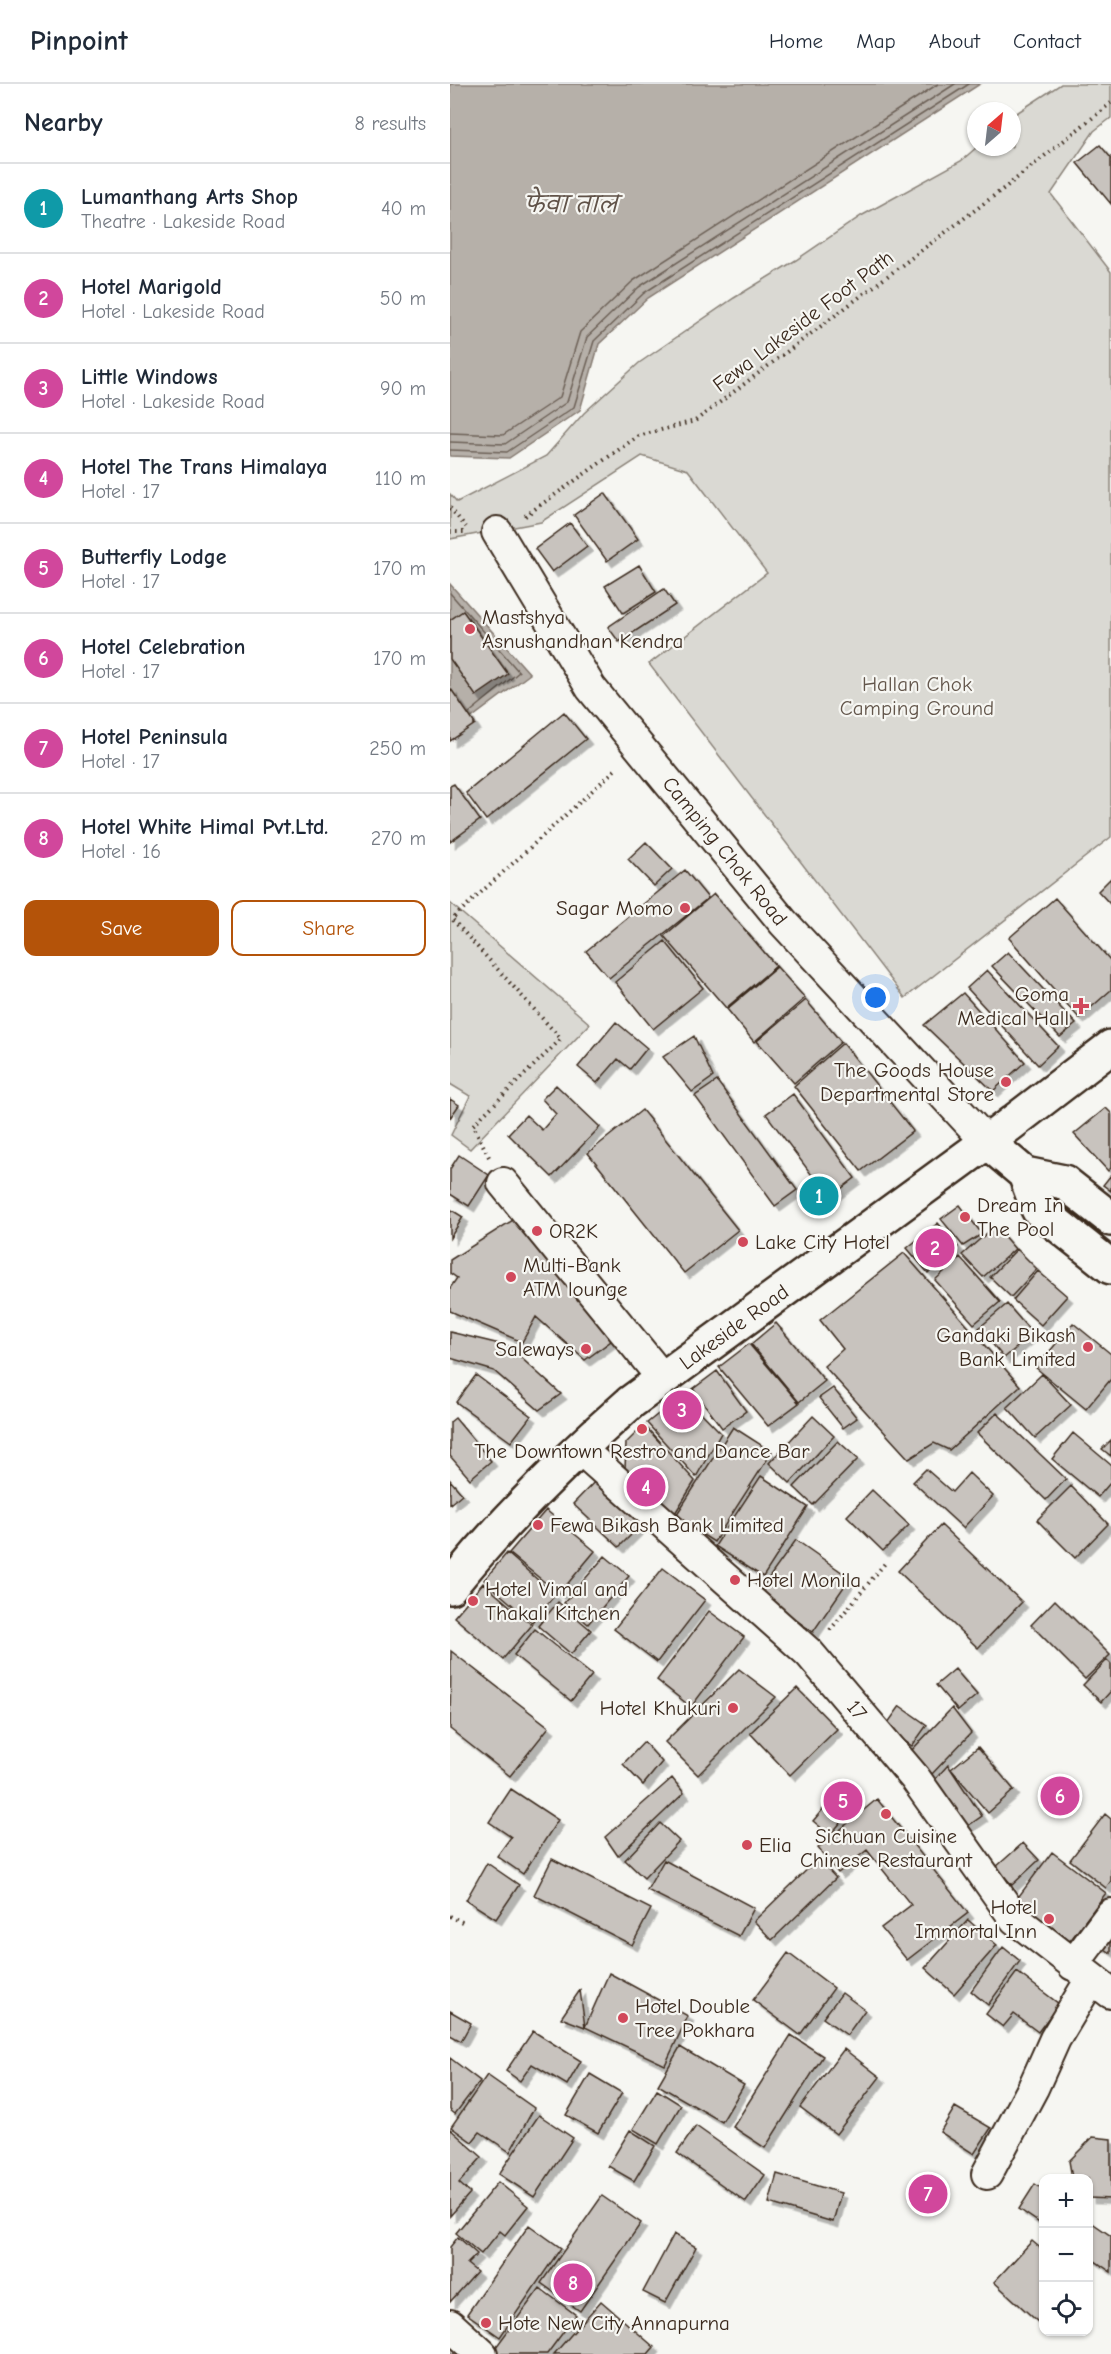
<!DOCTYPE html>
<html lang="en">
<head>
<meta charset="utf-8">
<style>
  :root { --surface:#fff; --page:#f2f2f3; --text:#1f2937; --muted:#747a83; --line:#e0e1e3; --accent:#b45309 }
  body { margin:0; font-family:"Comic Neue","Playpen Sans Deva",sans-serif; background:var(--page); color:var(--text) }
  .controls { position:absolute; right:18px; bottom:18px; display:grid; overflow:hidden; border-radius:12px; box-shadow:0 2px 4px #0004 }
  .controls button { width:54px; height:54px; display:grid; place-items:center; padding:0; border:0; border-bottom:2px solid var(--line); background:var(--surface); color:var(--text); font:30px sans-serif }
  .compass { position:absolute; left:517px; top:18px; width:54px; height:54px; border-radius:50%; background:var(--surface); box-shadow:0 2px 4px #0004; rotate:28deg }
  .you { position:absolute; left:426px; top:914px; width:21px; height:21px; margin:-15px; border:4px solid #fff; border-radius:50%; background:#1a73e8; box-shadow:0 0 0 9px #1a73e833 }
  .badge { display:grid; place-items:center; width:39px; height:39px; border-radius:50%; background:var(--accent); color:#fff; font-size:20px; font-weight:700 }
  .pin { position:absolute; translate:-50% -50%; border:3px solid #fff; box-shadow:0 2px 6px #0006 }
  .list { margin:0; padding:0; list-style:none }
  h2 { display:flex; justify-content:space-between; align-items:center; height:78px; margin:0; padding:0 24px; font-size:26px }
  h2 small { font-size:20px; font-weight:400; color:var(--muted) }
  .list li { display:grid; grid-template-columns:39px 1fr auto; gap:18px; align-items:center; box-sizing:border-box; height:90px; padding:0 24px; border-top:2px solid var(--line) }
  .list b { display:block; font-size:22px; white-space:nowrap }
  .list p { margin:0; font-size:20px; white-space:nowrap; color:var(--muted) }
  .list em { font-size:20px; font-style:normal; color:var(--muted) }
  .actions { display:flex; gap:12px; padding:18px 24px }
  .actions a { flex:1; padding:14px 0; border:2px solid var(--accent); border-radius:12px; text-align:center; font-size:21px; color:var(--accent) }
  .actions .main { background:var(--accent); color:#fff }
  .icon { flex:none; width:33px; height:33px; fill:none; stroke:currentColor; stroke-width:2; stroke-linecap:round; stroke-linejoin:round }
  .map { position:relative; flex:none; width:661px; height:2270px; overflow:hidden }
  header { display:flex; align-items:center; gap:36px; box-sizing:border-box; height:84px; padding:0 30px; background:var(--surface); border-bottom:2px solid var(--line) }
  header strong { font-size:28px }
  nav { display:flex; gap:33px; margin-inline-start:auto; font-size:21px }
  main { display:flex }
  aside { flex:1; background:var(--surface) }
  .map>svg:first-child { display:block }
  .green { fill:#dad9d3; stroke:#8a8278; stroke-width:1.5 }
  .water { fill:#b6b0a9; stroke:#857a71; stroke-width:1.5 }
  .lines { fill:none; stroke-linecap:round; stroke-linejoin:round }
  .shore { stroke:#6c6056; stroke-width:1.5 }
  .building { fill:#c8c3be; stroke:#3b2a1e; stroke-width:1.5; filter:url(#shadow) }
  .street-casing { stroke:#3b2a1e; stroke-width:34 }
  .secondary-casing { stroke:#3b2a1e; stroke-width:38 }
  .primary-casing { stroke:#3b2a1e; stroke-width:38 }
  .path { stroke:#3b2a1e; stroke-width:4; stroke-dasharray:1.5 4.5; stroke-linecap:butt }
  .street { stroke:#f6f6f2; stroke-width:30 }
  .secondary { stroke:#f6f6f2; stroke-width:33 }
  .primary { stroke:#f6f6f2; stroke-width:33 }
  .poi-dot { fill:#d1495b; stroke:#f6f6f2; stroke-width:2 }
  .labels { text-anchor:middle; stroke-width:4.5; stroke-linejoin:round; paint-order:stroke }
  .street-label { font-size:21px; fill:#3b2a1e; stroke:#f6f6f2 }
  .poi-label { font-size:21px; fill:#3b2a1e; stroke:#f6f6f2; text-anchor:start }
  .park-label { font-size:21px; fill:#63564b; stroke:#f6f6f2 }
  .water-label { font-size:22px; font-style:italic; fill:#605248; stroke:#f6f6f2 }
</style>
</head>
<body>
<header>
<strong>Pinpoint</strong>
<nav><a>Home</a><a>Map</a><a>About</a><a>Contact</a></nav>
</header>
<main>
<aside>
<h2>Nearby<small>8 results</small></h2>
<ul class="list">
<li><span class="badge" style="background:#0f9aa8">1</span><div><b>Lumanthang Arts Shop</b><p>Theatre · Lakeside Road</p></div><em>40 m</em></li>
<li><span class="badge" style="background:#d1479c">2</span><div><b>Hotel Marigold</b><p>Hotel · Lakeside Road</p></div><em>50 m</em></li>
<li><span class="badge" style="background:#d1479c">3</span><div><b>Little Windows</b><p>Hotel · Lakeside Road</p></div><em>90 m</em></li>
<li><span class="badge" style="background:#d1479c">4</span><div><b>Hotel The Trans Himalaya</b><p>Hotel · 17</p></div><em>110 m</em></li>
<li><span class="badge" style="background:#d1479c">5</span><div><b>Butterfly Lodge</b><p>Hotel · 17</p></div><em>170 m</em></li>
<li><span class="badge" style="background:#d1479c">6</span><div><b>Hotel Celebration</b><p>Hotel · 17</p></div><em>170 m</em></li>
<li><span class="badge" style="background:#d1479c">7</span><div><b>Hotel Peninsula</b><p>Hotel · 17</p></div><em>250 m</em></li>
<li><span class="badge" style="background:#d1479c">8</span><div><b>Hotel White Himal Pvt.Ltd.</b><p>Hotel · 16</p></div><em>270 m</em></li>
</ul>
<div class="actions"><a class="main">Save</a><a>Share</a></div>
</aside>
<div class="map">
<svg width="661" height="2270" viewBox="0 0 661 2270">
  <defs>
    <filter id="shadow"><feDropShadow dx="5.5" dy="5.5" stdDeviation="0" flood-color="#0004"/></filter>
  </defs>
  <rect width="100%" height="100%" fill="#f6f6f2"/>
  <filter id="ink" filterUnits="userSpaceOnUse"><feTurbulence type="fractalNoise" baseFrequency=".0167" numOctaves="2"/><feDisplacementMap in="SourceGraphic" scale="12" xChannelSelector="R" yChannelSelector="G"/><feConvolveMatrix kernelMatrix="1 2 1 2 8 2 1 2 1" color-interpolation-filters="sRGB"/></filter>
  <g filter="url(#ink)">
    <path class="green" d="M611 0H661V34L644 47 601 110 661 188V753L455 914 199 580 317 489 238 386 192 372 91 438 0 455V410L7 418 96 372 134 329 189 279 284 214 346 176 411 132 511 77 527 63H562V32Z
      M0 819 140 940 20 1065 1 1051 20 1012 0 1000Z"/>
    <path class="water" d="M0 0H530L198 214 149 260 130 326 59 374 0 372Z
      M0 500 80 590 0 650Z"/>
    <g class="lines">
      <path class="shore" d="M0 349 53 351 110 313 130 248 183 197 488 0
        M0 358 55 360 117 318 137 253 189 203 505 0
        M0 366 57 368 124 323 144 257 194 209 519 0
        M0 509 69 588 19 629"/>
    </g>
    <path class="building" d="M650 61 661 74V120L627 79Z
      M155 409 188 455 157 477 124 431Z
      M120 439 137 462 102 488 85 465Z
      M189 481 206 508 173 529 155 502Z
      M214 505 225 521 169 558 158 543Z
      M13 527 58 590 26 612 0 575V536Z
      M1 605 25 640 0 657V606Z
      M114 628 136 655 36 736 16 709Z
      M4 700 30 736 0 758V702Z
      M196 758 222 785 204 802 178 775Z
      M235 786 258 814 159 894 136 867Z
      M661 794V821L648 807Z
      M264 810 326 882 276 924 214 852Z
      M605 814 661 877V906L629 934 559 854Z
      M215 857 253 904 203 945 165 898Z
      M558 868 626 940 610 953 542 882Z
      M327 883 355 914 304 958 277 925Z
      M537 886 608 962 588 981 517 904Z
      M513 909 575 978 543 1007 474 941Z
      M356 916 391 958 344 999 307 957Z
      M166 938 197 964 180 985 168 975 147 999 128 983Z
      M244 952 263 993 242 1008 213 973Z
      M393 959 463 1047 411 1087 344 1002Z
      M267 997 347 1106 325 1122 245 1012Z
      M106 1001 150 1043 102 1093 58 1050 76 1031 92 1046 106 1030 92 1015Z
      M343 1010 405 1094 379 1114 316 1030Z
      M0 1015 9 1021 0 1034Z
      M656 1024 661 1029V1084L658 1087 624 1050Z
      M192 1026 288 1146 234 1189 138 1069Z
      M9 1071 39 1091 19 1122 0 1110V1085Z
      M661 1091V1107L653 1101Z
      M510 1121 532 1150 513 1162 491 1135Z
      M0 1125 13 1133 0 1154Z
      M74 1129 161 1257 135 1276 86 1233 72 1258 0 1227V1204L7 1194 0 1189V1176Z
      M488 1139 508 1163 478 1189 457 1164Z
      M545 1142 565 1165 533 1193 512 1171Z
      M567 1165 587 1185 561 1213 540 1193Z
      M454 1169 570 1302 499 1366 484 1359 459 1375 374 1282 393 1265 370 1236Z
      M510 1173 550 1218 524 1240 485 1196Z
      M588 1187 617 1212 591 1241 563 1216Z
      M557 1220 583 1250 554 1274 529 1244Z
      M326 1239 375 1297 349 1318 301 1260Z
      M623 1239 661 1270V1295L636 1325 586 1284Z
      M0 1248 58 1262 111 1310 89 1326 44 1287 0 1274Z
      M299 1260 349 1319 318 1342 269 1283Z
      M267 1287 296 1327 272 1344 243 1305Z
      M592 1290 621 1321 585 1354 557 1323Z
      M26 1291 81 1332 61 1358 6 1318Z
      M383 1304 407 1334 393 1344 369 1314Z
      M233 1310 271 1349 246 1393 197 1339Z
      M547 1329 616 1395 596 1416 527 1349Z
      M363 1332 384 1352 340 1399 319 1379Z
      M5 1334 41 1377 20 1395 0 1372V1338Z
      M194 1341 245 1397 222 1434 175 1385 176 1359Z
      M283 1343 322 1368 264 1458 225 1433Z
      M623 1349 661 1381V1398L648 1413 602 1375Z
      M661 1356V1372L652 1365Z
      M388 1357 408 1375 363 1421 344 1403Z
      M476 1385 502 1408 519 1389 543 1412 513 1444 463 1398Z
      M311 1392 358 1423 313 1493 265 1462Z
      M149 1393 195 1437 169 1463 123 1420Z
      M0 1396 12 1410 0 1420Z
      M621 1402 658 1440 625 1474 587 1436Z
      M422 1406 459 1441 433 1467 397 1432Z
      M96 1426 145 1467 109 1510 59 1469Z
      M491 1441 572 1518 528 1564 448 1487Z
      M346 1456 400 1494 363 1548 308 1509Z
      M57 1469 105 1511 82 1538 34 1496Z
      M155 1472 179 1492 138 1540 114 1519Z
      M213 1484 255 1516 207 1578 164 1545Z
      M33 1499 82 1541 53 1575 4 1533Z
      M605 1516 660 1571 635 1595 581 1541Z
      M108 1518 141 1546 121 1570 88 1542Z
      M259 1527 294 1553 241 1623 207 1596Z
      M85 1545 142 1591 121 1617 64 1571Z
      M1 1567 99 1643 60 1692 0 1645Z
      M657 1576 661 1580V1607L651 1618 633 1601Z
      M289 1585 326 1613 248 1691 215 1658Z
      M505 1585 527 1611 508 1627 486 1601Z
      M347 1604 387 1645 340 1691 300 1649Z
      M450 1622 477 1641 462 1662 435 1643Z
      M502 1624 521 1649 482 1690 460 1668Z
      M194 1658 212 1678 193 1701 173 1680Z
      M528 1663 564 1706 538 1729 501 1685Z
      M498 1681 532 1732 512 1746 479 1702Z
      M222 1694 234 1709 168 1772 155 1753Z
      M391 1704 407 1720 380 1751 363 1737Z
      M61 1705 108 1736 73 1790 47 1772 61 1753 39 1738Z
      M427 1715 518 1829 457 1876 431 1844 461 1821 417 1766 388 1789 368 1764Z
      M655 1730 661 1735V1797L656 1804 620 1776Z
      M210 1739 229 1757 194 1794 175 1776Z
      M573 1759 589 1776 562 1801 546 1783Z
      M602 1768 656 1809 620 1857 566 1816Z
      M102 1775 201 1825 182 1861 84 1811Z
      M368 1775 386 1794 322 1856 304 1837Z
      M214 1776 304 1824 289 1852 197 1806Z
      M37 1779 69 1801 46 1835 16 1816Z
      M518 1836 547 1861 504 1910 475 1884Z
      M661 1844V1869L649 1861Z
      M553 1863 570 1877 538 1921 521 1907Z
      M338 1869 384 1904 350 1951 303 1916Z
      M567 1888 609 1920 588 1948 564 1930 553 1943 536 1930Z
      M159 1889 238 1932 215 1981 135 1943Z
      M130 1906 135 1943 111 1934Z
      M392 1909 415 1926 397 1951 373 1934Z
      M0 1927 21 1939 11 1957 0 1951Z
      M83 1947 131 1977 117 2001 82 1980 70 1997 56 1987Z
      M341 1951 373 1972 315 2064 283 2043Z
      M230 1963 294 2001 272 2038 208 2001Z
      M394 1965 430 1993 386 2050 350 2023Z
      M0 1974 30 1997 5 2030 0 2026Z
      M140 1990 172 2009 148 2049 116 2031Z
      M37 1991 84 2024 60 2068 30 2048 22 2058 1 2043Z
      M207 2006 231 2021 208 2060 183 2045Z
      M505 2023 541 2044 524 2070 490 2048Z
      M89 2031 123 2054 84 2113 49 2090Z
      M246 2042 315 2091 296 2118 227 2069Z
      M0 2045 32 2073 9 2099 20 2109 0 2132Z
      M180 2046 205 2062 184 2097 158 2082Z
      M643 2053 661 2055V2115L639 2114 638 2094H622L619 2077Z
      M327 2090 391 2109 383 2138 319 2119Z
      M48 2098 78 2122 55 2151 50 2147 31 2170 6 2149Z
      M585 2100 594 2106V2142L569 2125Z
      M152 2112 191 2139 130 2227 91 2199Z
      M638 2136 661 2152V2188L638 2172Z
      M79 2141 111 2164 50 2253 17 2230Z
      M224 2150 246 2163 215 2219 193 2208Z
      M8 2153 27 2170 17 2180 27 2188 0 2218V2163Z
      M582 2157 594 2167V2232L588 2238 544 2198Z
      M90 2204 126 2231 97 2270H47L43 2267Z
      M151 2217 204 2263 198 2270H104Z
      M0 2255 11 2270H0Z"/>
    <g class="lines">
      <defs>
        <path id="street" d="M47 448 141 604 333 838 537 1058
          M53 1099 213 1295
          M129 1364 359 1569 465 1694 565 1835 661 1909
          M623 1881 661 1830
          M537 2090 583 2004 605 1955 641 1895
          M0 2241 32 2270"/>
        <path id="secondary" d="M537 1058 661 963"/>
        <path id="primary" d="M575 1090 588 1125 661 1183
          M0 1503C54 1436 116 1375 181 1318L537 1058 575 1090 614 1098 661 1135"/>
      </defs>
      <use href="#street" class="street-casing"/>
      <use href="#secondary" class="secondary-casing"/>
      <use href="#primary" class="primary-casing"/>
      <path class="path" d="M0 424 16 443
        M75 432 188 352 245 337 557 102 661 19
        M0 448H17
        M39 1073 23 1041 111 955 2 835 167 684
        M380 1546 436 1478
        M0 1832 16 1840"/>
      <use href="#street" class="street"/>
      <use href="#secondary" class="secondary"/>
      <use href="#primary" class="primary"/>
    </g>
  </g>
  <g class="poi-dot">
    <circle cx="20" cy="545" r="6"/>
    <circle cx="235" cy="824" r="6"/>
    <path d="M628 913h6v6h6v6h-6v6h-6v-6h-6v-6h6z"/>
    <circle cx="556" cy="998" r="6"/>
    <circle cx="515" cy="1133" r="6"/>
    <circle cx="87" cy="1147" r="6"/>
    <circle cx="293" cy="1158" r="6"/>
    <circle cx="61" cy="1193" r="6"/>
    <circle cx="638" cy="1263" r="6"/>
    <circle cx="136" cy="1265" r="6"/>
    <circle cx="192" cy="1345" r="6"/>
    <circle cx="88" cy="1441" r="6"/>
    <circle cx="285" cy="1496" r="6"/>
    <circle cx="23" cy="1517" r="6"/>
    <circle cx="283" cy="1624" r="6"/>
    <circle cx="436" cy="1730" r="6"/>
    <circle cx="297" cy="1761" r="6"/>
    <circle cx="599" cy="1835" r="6"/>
    <circle cx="173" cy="1934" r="6"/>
    <circle cx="36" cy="2239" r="6"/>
  </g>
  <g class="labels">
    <g class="street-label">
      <text transform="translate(353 237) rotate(-37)" y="7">Fewa Lakeside Foot Path</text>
      <text transform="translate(275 767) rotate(51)" y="7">Camping Chok Road</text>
      <text transform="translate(284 1243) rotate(-36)" y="7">Lakeside Road</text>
      <text transform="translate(407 1626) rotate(50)" y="7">17</text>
    </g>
    <g class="poi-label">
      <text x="32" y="540">Mastshya<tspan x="32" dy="24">Asnushandhan Kendra</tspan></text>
      <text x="223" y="831" text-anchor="end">Sagar Momo</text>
      <text x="619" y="917" text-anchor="end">Goma<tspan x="619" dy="24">Medical Hall</tspan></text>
      <text x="544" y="993" text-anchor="end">The Goods House<tspan x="544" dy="24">Departmental Store</tspan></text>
      <text x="527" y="1128">Dream In<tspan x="527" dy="24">The Pool</tspan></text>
      <text x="99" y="1154">OR2K</text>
      <text x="305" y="1165">Lake City Hotel</text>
      <text x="73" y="1188">Multi-Bank<tspan x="73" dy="24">ATM lounge</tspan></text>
      <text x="626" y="1258" text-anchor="end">Gandaki Bikash<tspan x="626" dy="24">Bank Limited</tspan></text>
      <text x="124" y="1272" text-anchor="end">Saleways</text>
      <text x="192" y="1374" text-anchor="middle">The Downtown Restro and Dance Bar</text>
      <text x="100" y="1448">Fewa Bikash Bank Limited</text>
      <text x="297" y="1503">Hotel Monila</text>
      <text x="35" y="1512">Hotel Vimal and<tspan x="35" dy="24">Thakali Kitchen</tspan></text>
      <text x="271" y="1631" text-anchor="end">Hotel Khukuri</text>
      <text x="436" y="1759" text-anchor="middle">Sichuan Cuisine<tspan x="436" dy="24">Chinese Restaurant</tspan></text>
      <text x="309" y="1768">Elia</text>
      <text x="587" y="1830" text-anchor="end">Hotel<tspan x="587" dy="24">Immortal Inn</tspan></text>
      <text x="185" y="1929">Hotel Double<tspan x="185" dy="24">Tree Pokhara</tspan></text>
      <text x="48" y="2246">Hote New City Annapurna</text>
    </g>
    <g class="park-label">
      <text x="467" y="607">Hallan Chok<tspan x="467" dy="24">Camping Ground</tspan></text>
    </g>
    <g class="water-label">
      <text x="121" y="128">फेवा ताल</text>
    </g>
  </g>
</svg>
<div class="controls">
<button>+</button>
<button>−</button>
<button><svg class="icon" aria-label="locate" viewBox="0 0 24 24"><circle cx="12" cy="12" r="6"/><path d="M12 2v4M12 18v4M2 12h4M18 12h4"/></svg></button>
</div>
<svg class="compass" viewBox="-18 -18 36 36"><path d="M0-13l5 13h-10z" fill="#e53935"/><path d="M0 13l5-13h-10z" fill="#747a83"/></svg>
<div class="you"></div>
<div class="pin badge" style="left:369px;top:1112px;background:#0f9aa8">1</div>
<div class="pin badge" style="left:485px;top:1164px;background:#d1479c">2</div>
<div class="pin badge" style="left:232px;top:1326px;background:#d1479c">3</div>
<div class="pin badge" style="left:196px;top:1403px;background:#d1479c">4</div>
<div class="pin badge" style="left:393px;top:1717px;background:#d1479c">5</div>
<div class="pin badge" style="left:610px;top:1712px;background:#d1479c">6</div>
<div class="pin badge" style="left:478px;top:2110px;background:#d1479c">7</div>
<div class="pin badge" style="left:123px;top:2199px;background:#d1479c">8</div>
</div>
</main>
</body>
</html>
